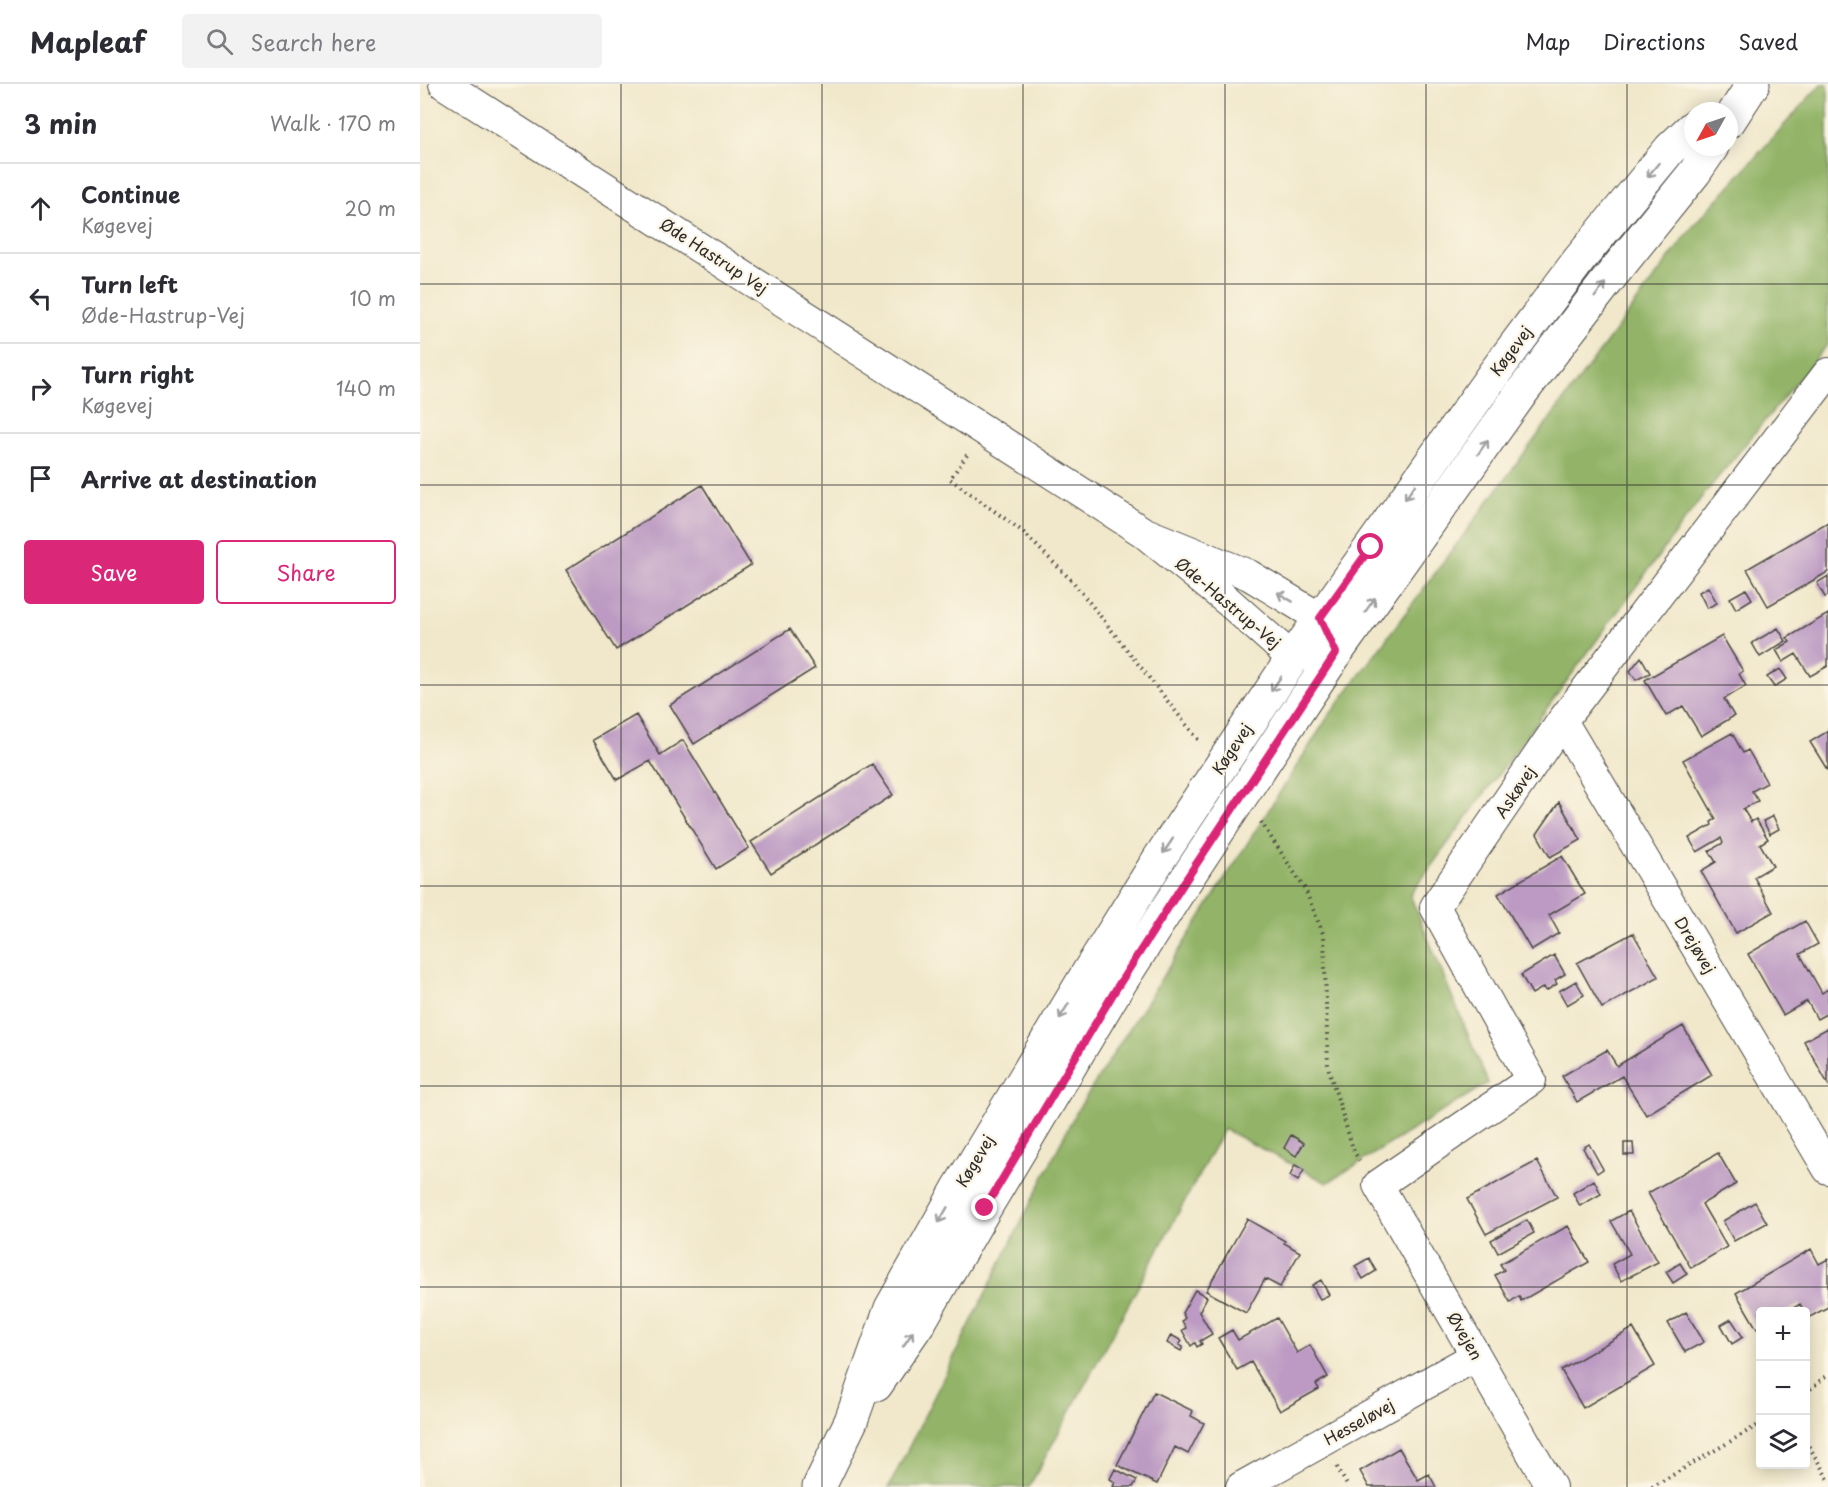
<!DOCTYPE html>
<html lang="en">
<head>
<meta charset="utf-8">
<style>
  :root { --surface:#fff; --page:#f2f2f3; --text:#2b2b33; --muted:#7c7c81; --line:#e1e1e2; --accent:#db2777 }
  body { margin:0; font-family:"Playpen Sans",sans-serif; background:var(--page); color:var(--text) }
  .controls { position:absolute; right:18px; bottom:18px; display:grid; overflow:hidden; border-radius:6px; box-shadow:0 3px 15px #0003 }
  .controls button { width:54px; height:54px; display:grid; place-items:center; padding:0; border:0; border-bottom:2px solid var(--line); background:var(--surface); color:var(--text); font:30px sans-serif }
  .compass { position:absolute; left:1264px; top:18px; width:54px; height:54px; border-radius:50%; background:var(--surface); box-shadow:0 3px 15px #0003; rotate:230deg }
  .stop { position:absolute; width:18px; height:18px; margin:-14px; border:4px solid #db2777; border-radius:50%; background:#fff }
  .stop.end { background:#db2777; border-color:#fff; box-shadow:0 2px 6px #0008 }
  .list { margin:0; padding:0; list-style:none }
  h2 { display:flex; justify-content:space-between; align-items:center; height:78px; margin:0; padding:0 24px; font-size:26px }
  h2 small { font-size:20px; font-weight:400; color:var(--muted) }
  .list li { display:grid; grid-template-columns:39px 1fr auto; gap:18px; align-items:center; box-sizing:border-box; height:90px; padding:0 24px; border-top:2px solid var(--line) }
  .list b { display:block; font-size:22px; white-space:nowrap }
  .list p { margin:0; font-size:20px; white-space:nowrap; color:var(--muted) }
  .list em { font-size:20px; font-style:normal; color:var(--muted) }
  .actions { display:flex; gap:12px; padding:18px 24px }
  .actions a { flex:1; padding:14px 0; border:2px solid var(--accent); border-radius:6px; text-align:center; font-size:21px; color:var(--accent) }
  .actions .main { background:var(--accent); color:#fff }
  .icon { flex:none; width:33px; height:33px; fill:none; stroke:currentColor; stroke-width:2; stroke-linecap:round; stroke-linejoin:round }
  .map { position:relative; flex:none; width:1408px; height:1403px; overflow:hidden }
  header { display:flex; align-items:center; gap:36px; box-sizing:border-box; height:84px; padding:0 30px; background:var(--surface); border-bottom:2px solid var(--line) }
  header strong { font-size:28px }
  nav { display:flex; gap:33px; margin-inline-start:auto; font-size:21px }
  .search { width:420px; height:54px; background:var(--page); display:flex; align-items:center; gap:15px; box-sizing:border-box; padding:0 21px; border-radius:6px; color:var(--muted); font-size:22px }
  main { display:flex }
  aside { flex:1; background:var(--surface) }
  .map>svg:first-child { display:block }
  .forest { fill:#93b468; stroke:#5f704a; stroke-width:1.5 }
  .building { fill:#bc9ac3 }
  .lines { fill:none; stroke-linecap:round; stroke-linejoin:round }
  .street-casing { stroke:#494743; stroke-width:32 }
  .primary-casing { stroke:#494743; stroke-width:35 }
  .path { stroke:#494743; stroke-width:4; stroke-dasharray:1.5 4.5; stroke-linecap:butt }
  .street { stroke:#fff; stroke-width:30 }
  .primary { stroke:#fff; stroke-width:33 }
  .oneway { stroke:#a0a0a0 }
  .route { stroke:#db2777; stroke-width:8 }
  .grid { fill:none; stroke:#2b2b2b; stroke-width:1.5; stroke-opacity:0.55 }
  .labels { text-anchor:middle; stroke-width:4.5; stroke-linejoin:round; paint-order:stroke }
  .street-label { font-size:16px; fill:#2b2b2b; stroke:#fcf5e5 }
</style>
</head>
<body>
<header>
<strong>Mapleaf</strong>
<div class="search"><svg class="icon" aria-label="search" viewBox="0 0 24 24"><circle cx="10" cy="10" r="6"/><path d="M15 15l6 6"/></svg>Search here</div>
<nav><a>Map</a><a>Directions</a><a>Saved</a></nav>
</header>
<main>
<aside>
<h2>3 min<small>Walk · 170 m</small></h2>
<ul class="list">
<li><svg class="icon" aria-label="ahead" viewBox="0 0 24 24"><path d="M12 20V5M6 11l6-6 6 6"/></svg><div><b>Continue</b><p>Køgevej</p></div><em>20 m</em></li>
<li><svg class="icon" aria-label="left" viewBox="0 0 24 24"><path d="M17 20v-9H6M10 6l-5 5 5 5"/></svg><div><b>Turn left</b><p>Øde-Hastrup-Vej</p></div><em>10 m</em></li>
<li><svg class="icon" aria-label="right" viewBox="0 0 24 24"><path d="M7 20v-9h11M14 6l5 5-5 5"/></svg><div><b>Turn right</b><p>Køgevej</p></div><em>140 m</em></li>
<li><svg class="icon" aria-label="arrive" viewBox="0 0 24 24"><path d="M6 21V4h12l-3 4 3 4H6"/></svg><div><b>Arrive at destination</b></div></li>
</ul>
<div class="actions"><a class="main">Save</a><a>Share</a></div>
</aside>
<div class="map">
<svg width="1408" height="1403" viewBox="0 0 1408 1403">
  <rect width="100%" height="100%" fill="#fcf5e5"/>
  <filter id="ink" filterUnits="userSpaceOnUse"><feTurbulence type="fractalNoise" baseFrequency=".0167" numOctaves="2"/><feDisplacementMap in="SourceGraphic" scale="12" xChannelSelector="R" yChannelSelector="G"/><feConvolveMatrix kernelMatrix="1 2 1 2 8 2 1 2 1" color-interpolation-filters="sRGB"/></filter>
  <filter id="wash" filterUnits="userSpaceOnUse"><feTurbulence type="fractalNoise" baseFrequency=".008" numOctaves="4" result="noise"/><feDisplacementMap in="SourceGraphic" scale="24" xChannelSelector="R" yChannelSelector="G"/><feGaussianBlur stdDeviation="1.35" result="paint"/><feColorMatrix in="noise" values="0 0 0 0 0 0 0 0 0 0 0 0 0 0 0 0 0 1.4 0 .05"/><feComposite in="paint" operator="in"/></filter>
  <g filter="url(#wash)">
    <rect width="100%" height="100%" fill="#f1e8cb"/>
    <path class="forest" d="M1401 0H1408V260L1281 414 990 811 1068 999 907 1099 804 1045 609 1403H469L655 1030 906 636 1271 145Z"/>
    <g id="blocks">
      <path class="building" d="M282 401 331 481 196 566 146 486Z
        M1408 438V488L1348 522 1327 485Z
        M1408 492V512L1405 513 1397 499Z
        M1288 503 1297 519 1287 524 1279 508Z
        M1326 505 1332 515 1316 525 1310 514Z
        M1408 530V582L1390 592 1376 570 1363 578 1356 566 1370 558 1367 554Z
        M1358 544 1366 557 1340 573 1332 559Z
        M370 545 395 584 274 660 250 621Z
        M1302 552 1323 587 1319 590 1326 602 1304 615 1314 632 1281 652 1263 622 1246 632 1225 596Z
        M1221 573 1230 589 1216 596 1210 587Z
        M1360 585 1367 595 1354 603 1347 593Z
        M216 631 240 671 263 656 329 764 296 785 230 677 197 696 173 656Z
        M1408 647V687L1390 658Z
        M1312 649 1323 669 1328 666 1347 699 1332 707 1338 717 1323 725 1331 738 1336 735 1348 755 1340 760 1353 782 1334 793 1353 828 1316 849 1281 787 1296 778 1289 767 1303 759 1301 754 1277 768 1269 754 1292 741 1291 738 1296 735 1263 676Z
        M452 680 473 711 351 789 331 758Z
        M1139 718 1161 756 1130 773 1117 750Z
        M1353 732 1359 745 1350 750 1343 737Z
        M1142 772 1165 810 1129 831 1139 849 1111 866 1078 810Z
        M1385 837 1398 860 1380 870 1402 909 1408 905V929L1397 935 1387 917 1363 931 1328 870Z
        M1213 849 1238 893 1182 924 1157 879Z
        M1134 871 1145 890 1135 896 1137 900 1126 907 1124 903 1112 910 1101 891Z
        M1156 897 1164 911 1147 921 1139 907Z
        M1263 942 1292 991 1226 1031 1202 992 1157 1018 1142 992 1187 966 1197 982Z
        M1408 944V1000L1384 957Z
        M871 1051 884 1059 876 1072 864 1064Z
        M1204 1059H1213L1214 1071H1204Z
        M1169 1060 1183 1085 1177 1089 1163 1064Z
        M1298 1069 1316 1100 1282 1120 1307 1163 1271 1184 1228 1109Z
        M1117 1077 1137 1113 1066 1150 1047 1115Z
        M875 1081 884 1086 878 1097 870 1092Z
        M1174 1096 1181 1110 1160 1122 1153 1109Z
        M1335 1118 1347 1139 1314 1157 1303 1137Z
        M1209 1127 1238 1178 1201 1197 1192 1180 1210 1170 1191 1137Z
        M827 1135 865 1157 864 1159 880 1168 860 1203 845 1195 826 1229 786 1207Z
        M1107 1136 1114 1149 1078 1169 1071 1156Z
        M1148 1142 1169 1178 1101 1217 1099 1212 1090 1218 1075 1191 1084 1186 1080 1180Z
        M1391 1165 1399 1180 1408 1175V1223L1388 1234 1380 1220 1367 1228H1340V1243L1337 1245 1316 1209Z
        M949 1174 956 1187 943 1195 935 1182Z
        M1260 1179 1267 1190 1253 1199 1246 1188Z
        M901 1196 909 1211 900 1215 892 1201Z
        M775 1206 787 1213 779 1228 792 1250 780 1257 782 1260 777 1263 775 1259 771 1262 762 1246 766 1244 762 1237 765 1234 762 1229Z
        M1266 1228 1284 1258 1265 1268 1248 1239Z
        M857 1234 877 1269 890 1261 908 1293 896 1300 899 1305 860 1327 831 1278 817 1286 798 1254 812 1246 818 1256Z
        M1311 1235 1323 1253 1312 1260 1301 1241Z
        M1213 1244 1235 1282 1163 1324 1141 1286Z
        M751 1251 762 1257 759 1261 763 1263 761 1267 747 1259Z
        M734 1308 773 1327 771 1332 784 1339 768 1370 755 1363 737 1400 697 1381Z
        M979 1364 998 1396 1009 1390 1016 1403H949L940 1387Z
        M695 1385 717 1396 713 1403H693L695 1398 690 1395Z"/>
    </g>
  </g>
  <g filter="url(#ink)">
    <use href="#blocks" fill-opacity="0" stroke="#494743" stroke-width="1.5"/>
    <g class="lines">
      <defs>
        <path id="street" d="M24 0 723 448 809 518 862 565 874 572 916 569 900 534 829 491 723 448
          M1142 637 1408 1085
          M821 1403 1056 1272
          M1131 1403 958 1101 1111 996 1015 823 1142 637 1408 289"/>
        <path id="primary" d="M1309 37 1333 0
          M456 1301 500 1237 565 1124 696 905 767 794 916 569 1102 308 1188 196 1275 88 1292 63
          M399 1403 431 1337 471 1224 537 1107 669 887 739 775 874 572 1073 291 1159 176 1250 65 1273 43"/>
      </defs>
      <use href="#street" class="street-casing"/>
      <use href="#primary" class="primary-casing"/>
      <path class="path" d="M547 371 530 395 602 447 654 499 780 658
        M841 738 885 805 904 852 908 983 934 1068 940 1077
        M1386 1309 1408 1290
        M1386 1357 1408 1395
        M917 1383 928 1403
        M1232 1403 1340 1340"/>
      <use href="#street" class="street"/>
      <use href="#primary" class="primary"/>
    </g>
    <defs><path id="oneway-shaft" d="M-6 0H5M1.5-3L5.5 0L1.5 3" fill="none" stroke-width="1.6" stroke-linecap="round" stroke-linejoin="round" transform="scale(1.5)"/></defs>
    <g class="oneway">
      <use href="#oneway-shaft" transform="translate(1233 86) rotate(129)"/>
      <use href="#oneway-shaft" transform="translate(1180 206) rotate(-53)"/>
      <use href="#oneway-shaft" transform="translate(1063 363) rotate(-55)"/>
      <use href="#oneway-shaft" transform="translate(990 408) rotate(125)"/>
      <use href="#oneway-shaft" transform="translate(865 513) rotate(-149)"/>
      <use href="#oneway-shaft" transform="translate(950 521) rotate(-55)"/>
      <use href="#oneway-shaft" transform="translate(856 600) rotate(124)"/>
      <use href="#oneway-shaft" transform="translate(748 762) rotate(124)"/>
      <use href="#oneway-shaft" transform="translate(644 927) rotate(121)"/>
      <use href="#oneway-shaft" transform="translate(523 1131) rotate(120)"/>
      <use href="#oneway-shaft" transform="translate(488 1255) rotate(-56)"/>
    </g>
  </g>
  <g class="lines" filter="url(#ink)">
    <path class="route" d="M565 1124 696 905 767 794 916 569 900 534 951 463"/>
  </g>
  <path class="grid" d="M201 0V1403M402 0V1403M603 0V1403M805 0V1403M1006 0V1403M1207 0V1403M0 200H1408M0 401H1408M0 601H1408M0 802H1408M0 1002H1408M0 1203H1408"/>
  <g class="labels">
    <g class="street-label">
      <text transform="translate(294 172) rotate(33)" y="6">Øde Hastrup Vej</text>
      <text transform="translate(1091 267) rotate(-53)" y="6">Køgevej</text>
      <text transform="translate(808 519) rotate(40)" y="6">Øde-Hastrup-Vej</text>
      <text transform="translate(812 665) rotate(-56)" y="6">Køgevej</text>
      <text transform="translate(1095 708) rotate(-56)" y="6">Askøvej</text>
      <text transform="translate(1275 861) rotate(59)" y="6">Drejøvej</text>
      <text transform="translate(555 1077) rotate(-59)" y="6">Køgevej</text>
      <text transform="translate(1045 1252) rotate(60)" y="6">Øvejen</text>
      <text transform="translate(939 1338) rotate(-29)" y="6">Hesseløvej</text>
    </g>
  </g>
</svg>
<div class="controls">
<button>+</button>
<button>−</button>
<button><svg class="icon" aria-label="layers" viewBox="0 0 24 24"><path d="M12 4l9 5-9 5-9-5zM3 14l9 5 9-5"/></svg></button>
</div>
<svg class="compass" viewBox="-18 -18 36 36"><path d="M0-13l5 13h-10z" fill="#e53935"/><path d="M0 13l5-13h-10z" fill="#7c7c81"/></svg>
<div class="stop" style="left:951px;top:463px"></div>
<div class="stop end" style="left:565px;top:1124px"></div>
</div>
</main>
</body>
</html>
